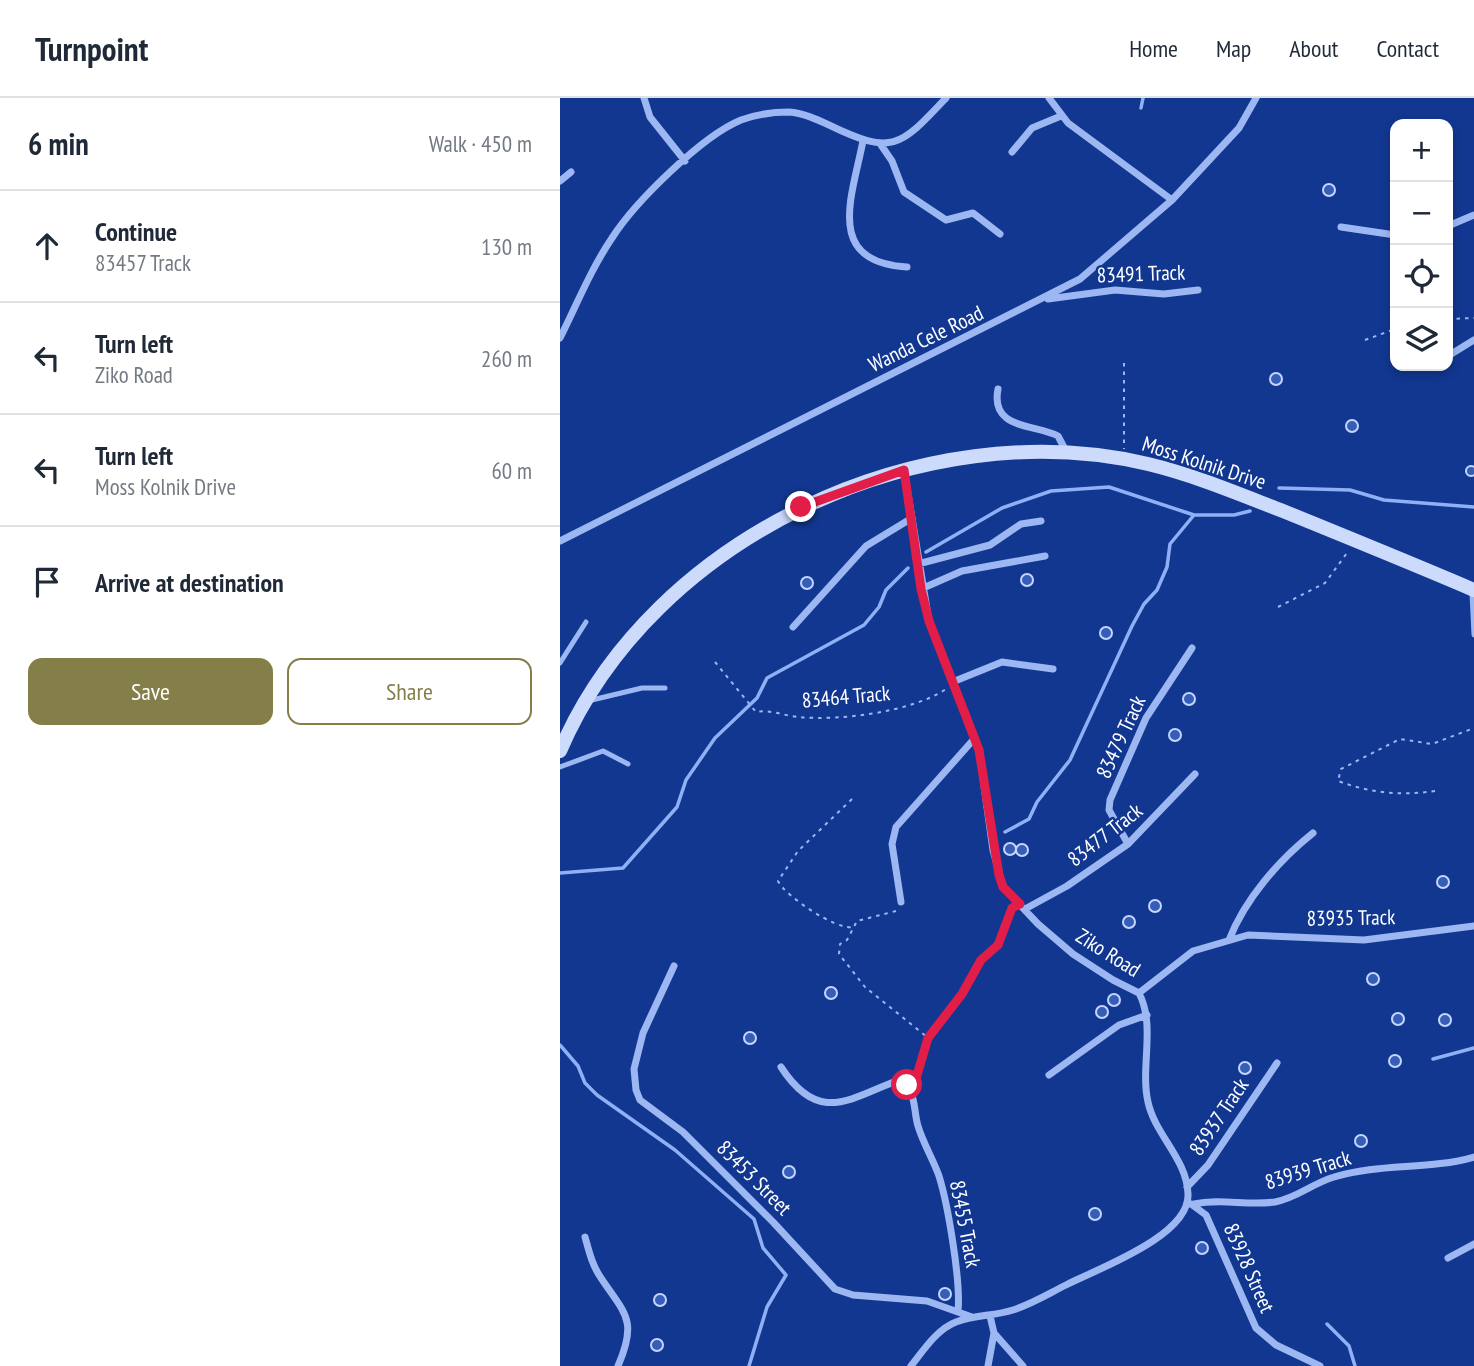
<!DOCTYPE html>
<html lang="en">
<head>
<meta charset="utf-8">
<style>
  :root { --surface:#fff; --page:#f6f6f7; --text:#1f2937; --muted:#747a83; --line:#e0e1e3; --accent:#847e49 }
  body { margin:0; font-family:"PT Sans Narrow",sans-serif; background:var(--page); color:var(--text) }
  .controls { position:absolute; right:21px; top:21px; display:grid; overflow:hidden; border-radius:14px; box-shadow:0 4px 10px #0003 }
  .controls button { width:63px; height:63px; display:grid; place-items:center; padding:0; border:0; border-bottom:2px solid var(--line); background:var(--surface); color:var(--text); font:35px sans-serif }
  .stop { position:absolute; width:21px; height:21px; margin:-16px; border:5px solid #e11d48; border-radius:50%; background:#fff }
  .stop.end { background:#e11d48; border-color:#fff; box-shadow:0 2px 7px #0008 }
  .list { margin:0; padding:0; list-style:none }
  h2 { display:flex; justify-content:space-between; align-items:center; height:91px; margin:0; padding:0 28px; font-size:30px }
  h2 small { font-size:23px; font-weight:400; color:var(--muted) }
  .list li { display:grid; grid-template-columns:46px 1fr auto; gap:21px; align-items:center; box-sizing:border-box; height:112px; padding:0 28px; border-top:2px solid var(--line) }
  .list b { display:block; font-size:26px; white-space:nowrap }
  .list p { margin:0; font-size:23px; white-space:nowrap; color:var(--muted) }
  .list em { font-size:23px; font-style:normal; color:var(--muted) }
  .actions { display:flex; gap:14px; padding:21px 28px }
  .actions a { flex:1; padding:16px 0; border:2px solid var(--accent); border-radius:14px; text-align:center; font-size:24px; color:var(--accent) }
  .actions .main { background:var(--accent); color:#fff }
  .icon { flex:none; width:38px; height:38px; fill:none; stroke:currentColor; stroke-width:2; stroke-linecap:round; stroke-linejoin:round }
  .map { position:relative; flex:none; width:914px; height:1268px; overflow:hidden }
  header { display:flex; align-items:center; gap:42px; box-sizing:border-box; height:98px; padding:0 35px; background:var(--surface); border-bottom:2px solid var(--line) }
  header strong { font-size:33px }
  nav { display:flex; gap:38px; margin-inline-start:auto; font-size:24px }
  main { display:flex }
  aside { flex:1; background:var(--surface) }
  .map>svg:first-child { display:block }
  .lines { fill:none; stroke-linecap:round; stroke-linejoin:round }
  .stream { stroke:#8fb0f5; stroke-width:3.5 }
  .building { fill:#365db7; stroke:#c4d6fd; stroke-width:2 }
  .path { stroke:#9db7f2; stroke-width:2; stroke-dasharray:3.5 5; stroke-linecap:butt }
  .service { stroke:#9db7f2; stroke-width:5 }
  .minor { stroke:#9db7f2; stroke-width:7 }
  .secondary { stroke:#ccdafc; stroke-width:14 }
  .route { stroke:#e11d48; stroke-width:9 }
  .labels { text-anchor:middle; stroke-width:5; stroke-linejoin:round; paint-order:stroke }
  .street-label { font-size:21px; fill:#fff; stroke:#123790 }
</style>
</head>
<body>
<header>
<strong>Turnpoint</strong>
<nav><a>Home</a><a>Map</a><a>About</a><a>Contact</a></nav>
</header>
<main>
<aside>
<h2>6 min<small>Walk · 450 m</small></h2>
<ul class="list">
<li><svg class="icon" aria-label="ahead" viewBox="0 0 24 24"><path d="M12 20V5M6 11l6-6 6 6"/></svg><div><b>Continue</b><p>83457 Track</p></div><em>130 m</em></li>
<li><svg class="icon" aria-label="left" viewBox="0 0 24 24"><path d="M17 20v-9H6M10 6l-5 5 5 5"/></svg><div><b>Turn left</b><p>Ziko Road</p></div><em>260 m</em></li>
<li><svg class="icon" aria-label="left" viewBox="0 0 24 24"><path d="M17 20v-9H6M10 6l-5 5 5 5"/></svg><div><b>Turn left</b><p>Moss Kolnik Drive</p></div><em>60 m</em></li>
<li><svg class="icon" aria-label="arrive" viewBox="0 0 24 24"><path d="M6 21V4h12l-3 4 3 4H6"/></svg><div><b>Arrive at destination</b></div></li>
</ul>
<div class="actions"><a class="main">Save</a><a>Share</a></div>
</aside>
<div class="map">
<svg width="914" height="1268" viewBox="0 0 914 1268">
  <rect width="100%" height="100%" fill="#123790"/>
  <g class="lines">
    <path class="stream" d="M581 10 583 0
      M719 390 790 392 824 402 914 409
      M366 454 442 410 491 393 549 389 634 417H674L690 413
      M445 734 469 721 477 704 510 662 572 528 584 506 597 492 607 469 610 446 634 417
      M0 775 63 770 117 709 126 682 155 640 197 600 207 580 304 527 319 509 326 492 348 470
      M0 947 18 968 25 985 37 997 115 1052 194 1121 203 1150 226 1177 207 1209 189 1268
      M873 961 914 950
      M767 1226 789 1248 795 1268"/>
  </g>
  <path class="building" d="M763 92a6 6 0 1 1 12 0a6 6 0 1 1-12 0Z
    M710 281a6 6 0 1 1 12 0a6 6 0 1 1-12 0Z
    M786 328a6 6 0 1 1 12 0a6 6 0 1 1-12 0Z
    M906 373a5 5 0 1 1 10 0a5 5 0 1 1-10 0Z
    M461 482a6 6 0 1 1 12 0a6 6 0 1 1-12 0Z
    M241 485a6 6 0 1 1 12 0a6 6 0 1 1-12 0Z
    M540 535a6 6 0 1 1 12 0a6 6 0 1 1-12 0Z
    M623 601a6 6 0 1 1 12 0a6 6 0 1 1-12 0Z
    M609 637a6 6 0 1 1 12 0a6 6 0 1 1-12 0Z
    M444 751a6 6 0 1 1 12 0a6 6 0 1 1-12 0Z
    M456 752a6 6 0 1 1 12 0a6 6 0 1 1-12 0Z
    M877 784a6 6 0 1 1 12 0a6 6 0 1 1-12 0Z
    M589 808a6 6 0 1 1 12 0a6 6 0 1 1-12 0Z
    M563 824a6 6 0 1 1 12 0a6 6 0 1 1-12 0Z
    M807 881a6 6 0 1 1 12 0a6 6 0 1 1-12 0Z
    M265 895a6 6 0 1 1 12 0a6 6 0 1 1-12 0Z
    M548 902a6 6 0 1 1 12 0a6 6 0 1 1-12 0Z
    M536 914a6 6 0 1 1 12 0a6 6 0 1 1-12 0Z
    M832 921a6 6 0 1 1 12 0a6 6 0 1 1-12 0Z
    M879 922a6 6 0 1 1 12 0a6 6 0 1 1-12 0Z
    M184 940a6 6 0 1 1 12 0a6 6 0 1 1-12 0Z
    M829 963a6 6 0 1 1 12 0a6 6 0 1 1-12 0Z
    M679 970a6 6 0 1 1 12 0a6 6 0 1 1-12 0Z
    M795 1043a6 6 0 1 1 12 0a6 6 0 1 1-12 0Z
    M223 1074a6 6 0 1 1 12 0a6 6 0 1 1-12 0Z
    M529 1116a6 6 0 1 1 12 0a6 6 0 1 1-12 0Z
    M636 1150a6 6 0 1 1 12 0a6 6 0 1 1-12 0Z
    M379 1196a6 6 0 1 1 12 0a6 6 0 1 1-12 0Z
    M94 1202a6 6 0 1 1 12 0a6 6 0 1 1-12 0Z
    M91 1247a6 6 0 1 1 12 0a6 6 0 1 1-12 0Z"/>
  <g class="lines">
    <path class="path" d="M888 221 914 220
      M805 242 835 231
      M564 265V351
      M718 509 765 485 787 455
      M155 564 196 614C210 611 224 618 239 619 279 623 352 614 386 591
      M875 693C842 698 810 695 778 683L781 671 840 641 872 646 914 630
      M292 701 238 753 218 783C225 798 276 832 292 829
      M336 813 297 823 287 842 280 846 279 856 305 889 367 939
      M355 983 368 940 402 896 421 862 438 847 452 811"/>
    <path class="service" d="M912 495 914 537
      M0 565 26 524
      M32 602 82 590H105
      M0 669 43 653 68 666"/>
    <path class="minor" d="M84 0 90 19 125 63
      M489 0 508 25 612 102
      M303 43C292 99 264 164 347 169
      M321 47 332 63 344 94 386 122 413 115 440 136
      M452 54 472 30 501 18
      M0 83 11 74
      M888 128 914 117
      M781 129 835 137
      M488 201 555 192 604 196 638 192
      M0 240C17 206 31 171 52 140 75 104 142 38 181 22 195 17 214 14 229 14 243 15 256 21 269 27 333 58 340 49 386 0
      M888 258 914 242
      M438 291C430 332 475 326 498 338L507 355
      M344 372 369 523 419 652 433 752 443 789 478 826 513 856 553 882 579 895C596 928 580 969 588 1004 595 1037 627 1061 628 1096 630 1138 537 1171 506 1187 488 1196 472 1206 453 1212 434 1218 414 1217 396 1224 377 1231 363 1253 351 1268
      M0 443 520 181 612 102 679 30 696 0
      M358 466 430 447 461 426 481 423
      M361 491 402 473 485 458
      M233 529 306 448 352 420
      M395 583 442 564 493 571
      M568 746 549 712 550 702 586 620 632 550
      M341 804 332 746 336 729 414 641
      M465 811 507 788 568 746 635 676
      M669 842C685 801 719 762 753 735
      M114 868 83 935 74 971 76 992 80 1002 123 1034 213 1124 275 1191 293 1197 367 1203 412 1219
      M579 895 633 853 688 837 804 842 914 828
      M221 969C258 1026 288 1002 336 983 357 985 353 1013 358 1028 363 1045 373 1061 379 1078 388 1107 401 1184 398 1213
      M489 977 559 927 587 917
      M627 1089 648 1067 717 965
      M631 1106 646 1117 696 1230 716 1247 760 1268
      M634 1106C661 1100 687 1108 715 1104 737 1100 753 1085 774 1079 819 1065 869 1072 914 1059
      M25 1139C29 1153 32 1167 41 1180 65 1216 78 1222 58 1268
      M888 1160 914 1146
      M434 1235 463 1268
      M428 1268 434 1235 430 1218"/>
    <path class="secondary" d="M0 653C92 438 364 313 588 366 634 377 679 396 723 413 787 439 851 465 914 492"/>
  </g>
  <g class="lines">
    <path class="route" d="M241 409 344 372 361 491 369 523 419 652 439 777 443 789 460 806 452 810 438 847 421 862 402 896 368 940 352 994 347 987"/>
  </g>
  <g class="labels">
    <g class="street-label">
      <text transform="translate(581 176) rotate(-2)" y="7">83491 Track</text>
      <text transform="translate(366 241) rotate(-26)" y="7">Wanda Cele Road</text>
      <text transform="translate(644 365) rotate(18)" y="7">Moss Kolnik Drive</text>
      <text transform="translate(286 599) rotate(-5)" y="7">83464 Track</text>
      <text transform="translate(561 639) rotate(-65)" y="7">83479 Track</text>
      <text transform="translate(545 737) rotate(-38)" y="7">83477 Track</text>
      <text transform="translate(791 820) rotate(-1)" y="7">83935 Track</text>
      <text transform="translate(548 855) rotate(32)" y="7">Ziko Road</text>
      <text transform="translate(659 1019) rotate(-56)" y="7">83937 Track</text>
      <text transform="translate(748 1072) rotate(-17)" y="7">83939 Track</text>
      <text transform="translate(194 1080) rotate(45)" y="7">83453 Street</text>
      <text transform="translate(405 1126) rotate(79)" y="7">83455 Track</text>
      <text transform="translate(689 1170) rotate(66)" y="7">83928 Street</text>
    </g>
  </g>
</svg>
<div class="controls">
<button>+</button>
<button>−</button>
<button><svg class="icon" aria-label="locate" viewBox="0 0 24 24"><circle cx="12" cy="12" r="6"/><path d="M12 2v4M12 18v4M2 12h4M18 12h4"/></svg></button>
<button><svg class="icon" aria-label="layers" viewBox="0 0 24 24"><path d="M12 4l9 5-9 5-9-5zM3 14l9 5 9-5"/></svg></button>
</div>
<div class="stop" style="left:347px;top:987px"></div>
<div class="stop end" style="left:241px;top:409px"></div>
</div>
</main>
</body>
</html>
